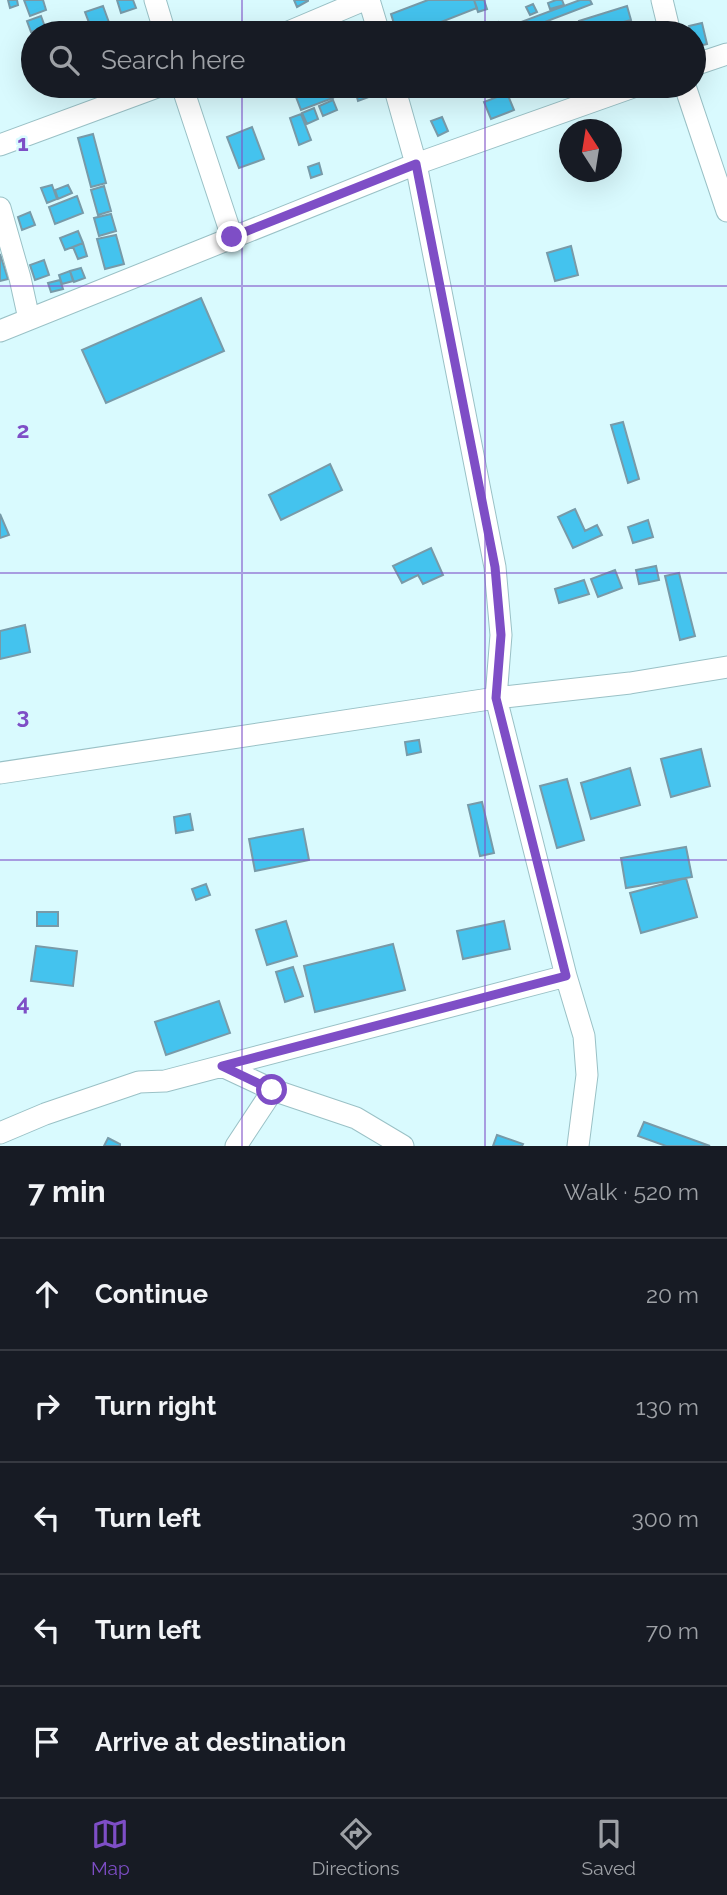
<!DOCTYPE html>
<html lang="en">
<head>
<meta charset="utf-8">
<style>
  :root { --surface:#171b24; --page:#20242c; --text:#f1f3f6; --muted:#9ea1a6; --line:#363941; --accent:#7e4ec6 }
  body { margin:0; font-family:Raleway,sans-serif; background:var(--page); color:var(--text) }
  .compass { position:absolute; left:559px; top:119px; width:63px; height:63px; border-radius:50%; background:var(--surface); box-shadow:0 7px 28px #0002; rotate:348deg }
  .stop { position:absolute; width:21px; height:21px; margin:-16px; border:5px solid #7e4ec6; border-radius:50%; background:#fff }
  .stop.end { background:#7e4ec6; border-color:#fff; box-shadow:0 2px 7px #0008 }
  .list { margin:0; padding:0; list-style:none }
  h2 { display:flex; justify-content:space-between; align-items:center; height:91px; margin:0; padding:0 28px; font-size:30px }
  h2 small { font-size:23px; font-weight:400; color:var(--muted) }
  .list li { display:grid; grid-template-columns:46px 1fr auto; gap:21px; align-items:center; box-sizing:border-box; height:112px; padding:0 28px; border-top:2px solid var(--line) }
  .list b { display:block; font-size:26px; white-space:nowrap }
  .list em { font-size:23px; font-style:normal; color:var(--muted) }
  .icon { flex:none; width:38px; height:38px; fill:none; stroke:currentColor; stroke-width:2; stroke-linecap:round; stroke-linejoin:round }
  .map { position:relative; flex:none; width:727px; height:1146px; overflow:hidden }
  .search { position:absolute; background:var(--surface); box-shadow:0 7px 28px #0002; left:21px; right:21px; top:21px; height:77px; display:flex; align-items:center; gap:18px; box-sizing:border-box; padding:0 24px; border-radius:38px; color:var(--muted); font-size:26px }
  .sheet { height:651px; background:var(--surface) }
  nav { display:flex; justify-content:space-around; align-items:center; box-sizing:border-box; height:98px; border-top:2px solid var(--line); background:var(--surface); font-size:19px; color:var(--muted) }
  nav a { display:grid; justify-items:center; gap:4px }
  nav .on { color:var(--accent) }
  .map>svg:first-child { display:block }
  .building { fill:#44c3ee; stroke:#789aa8; stroke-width:2 }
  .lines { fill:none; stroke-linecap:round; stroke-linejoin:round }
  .minor-casing { stroke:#9ac1c6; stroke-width:23 }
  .minor { stroke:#fff; stroke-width:21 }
  .route { stroke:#7e4ec6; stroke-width:9 }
  .grid { fill:none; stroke:#7e4ec6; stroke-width:2; stroke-opacity:0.55 }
  .grid-label { font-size:23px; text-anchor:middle; font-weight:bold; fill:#7e4ec6; stroke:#d9fafe; stroke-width:5; stroke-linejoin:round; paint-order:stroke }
</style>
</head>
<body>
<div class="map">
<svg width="727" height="1146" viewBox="0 0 727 1146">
  <rect width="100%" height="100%" fill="#d9fafe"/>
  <path class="building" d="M8 0H17L18 5 10 8Z
    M24 0H43L46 10 30 16Z
    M117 0H133L136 8 121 13Z
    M294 0H308V1L297 7Z
    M428 0H474L477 8 413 33H397L391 14Z
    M474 0H484L487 9 478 12Z
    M556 0H562L564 5 550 9 548 3Z
    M580 0H590L592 4 524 30 521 22Z
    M533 4 537 12 530 15 526 7Z
    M103 6 111 28 93 33 85 12Z
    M627 6 631 20 582 33 579 21Z
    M41 16 45 27 31 32 27 21Z
    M498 22 500 28 486 33 484 27Z
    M519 23 522 30 515 33H494Z
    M702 23 707 44 695 47 694 33H691L689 26Z
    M300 86H328L333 98 301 110 293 89Z
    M366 87 369 97 358 101 355 90Z
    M507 93 514 110 491 119 484 102Z
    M333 100 337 110 323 116 319 106Z
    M314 108 318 119 307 124 302 113Z
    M301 114 311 140 299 145 290 118Z
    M442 117 448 131 438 136 431 121Z
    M252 127 264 159 239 168 227 137Z
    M93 134 106 183 91 187 78 138Z
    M319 163 322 174 311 178 308 167Z
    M52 185 57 199 47 203 41 188Z
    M68 185 72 193 58 199 55 190Z
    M104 186 111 211 98 215 91 190Z
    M77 196 83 213 55 224 49 207Z
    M30 212 35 225 22 230 18 217Z
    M111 214 116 231 99 236 94 218Z
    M78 231 83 243 65 250 60 238Z
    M116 235 124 264 105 269 97 239Z
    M83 243 87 256 78 259 73 247Z
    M571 246 578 275 555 281 547 253Z
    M0 254 8 279 0 281Z
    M44 260 49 275 35 280 30 265Z
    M81 268 85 278 74 282 70 271Z
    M70 271 73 281 62 284 59 275Z
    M60 280 63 289 51 292 48 283Z
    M201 298 224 351 106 403 82 350Z
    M623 422 639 479 628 483 611 425Z
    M330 464 342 490 281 520 269 495Z
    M575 509 585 531 597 525 602 535 573 548 558 517Z
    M0 514 9 535 0 538Z
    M648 520 653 537 633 543 628 527Z
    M431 548 443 575 423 584 418 575 402 583 393 566Z
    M656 566 659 580 639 584 636 570Z
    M615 570 622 588 598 597 591 579Z
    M679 573 695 636 680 640 665 576Z
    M584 580 589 594 559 603 555 589Z
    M25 625 30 652 0 659V631Z
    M419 740 421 752 407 755 405 742Z
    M701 749 710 786 671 797 661 759Z
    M630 768 640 805 591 819 581 783Z
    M567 779 584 840 557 848 540 786Z
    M482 802 494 853 480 856 468 805Z
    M190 814 193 830 176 833 174 817Z
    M303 829 309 860 255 871 249 839Z
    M686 847 692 877 626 888 621 858Z
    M686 878 697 917 641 933 630 893Z
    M206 884 210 895 196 900 192 889Z
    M37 912H58V926H37Z
    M286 921 297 956 267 965 256 930Z
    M504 921 510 949 463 959 457 931Z
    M393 944 405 990 315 1012 304 966Z
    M36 946 77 951 73 986 31 981Z
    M293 967 303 996 285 1002 276 972Z
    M219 1001 230 1033 166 1055 155 1022Z
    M644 1122 710 1146H666L638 1136Z
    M497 1135 523 1144 522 1146H493Z
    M108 1138 120 1144V1146H104Z"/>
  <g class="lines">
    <defs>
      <path id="minor" d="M155 0 165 33
        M369 0 379 33
        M662 0 670 33
        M286 33 364 0
        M694 65 727 54
        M182 86 232 237
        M394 86 416 164 495 567 501 635 496 698 566 976 584 1036 587 1075 578 1146
        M685 86 727 211
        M0 145 160 86
        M0 208 20 278 29 319
        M0 331 416 164 636 86
        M0 773 496 698 630 683 727 667
        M222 1066 273 1090 356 1118 403 1146
        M0 1133 45 1114 139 1082 165 1081 566 976
        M236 1146 273 1090"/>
    </defs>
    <use href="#minor" class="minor-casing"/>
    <use href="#minor" class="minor"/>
  </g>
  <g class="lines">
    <path class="route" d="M232 237 416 164 495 567 501 635 496 698 566 976 222 1066 272 1090"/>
  </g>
  <path class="grid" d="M242 0V33M485 0V33M242 86V1146M485 86V1146M0 286H727M0 573H727M0 860H727"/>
  <g class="grid-label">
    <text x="23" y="151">1</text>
    <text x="23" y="438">2</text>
    <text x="23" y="724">3</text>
    <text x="23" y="1011">4</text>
  </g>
</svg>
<svg class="compass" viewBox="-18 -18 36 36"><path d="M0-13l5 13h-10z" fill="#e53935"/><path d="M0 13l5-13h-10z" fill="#9ea1a6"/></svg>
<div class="stop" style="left:272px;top:1090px"></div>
<div class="stop end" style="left:232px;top:237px"></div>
<div class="search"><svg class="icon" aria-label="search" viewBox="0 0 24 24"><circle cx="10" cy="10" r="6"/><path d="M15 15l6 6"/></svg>Search here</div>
</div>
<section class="sheet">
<h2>7 min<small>Walk · 520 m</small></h2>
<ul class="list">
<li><svg class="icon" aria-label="ahead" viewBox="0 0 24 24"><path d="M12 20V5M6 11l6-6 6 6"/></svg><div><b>Continue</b></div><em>20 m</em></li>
<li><svg class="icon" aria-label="right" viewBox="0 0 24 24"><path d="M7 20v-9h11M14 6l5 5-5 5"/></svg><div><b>Turn right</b></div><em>130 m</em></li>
<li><svg class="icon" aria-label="left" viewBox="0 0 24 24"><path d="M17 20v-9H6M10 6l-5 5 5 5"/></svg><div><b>Turn left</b></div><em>300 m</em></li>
<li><svg class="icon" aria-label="left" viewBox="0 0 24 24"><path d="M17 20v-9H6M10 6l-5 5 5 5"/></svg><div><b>Turn left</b></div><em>70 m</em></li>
<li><svg class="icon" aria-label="arrive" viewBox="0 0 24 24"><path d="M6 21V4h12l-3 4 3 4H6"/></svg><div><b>Arrive at destination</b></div></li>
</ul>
</section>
<nav>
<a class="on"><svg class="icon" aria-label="map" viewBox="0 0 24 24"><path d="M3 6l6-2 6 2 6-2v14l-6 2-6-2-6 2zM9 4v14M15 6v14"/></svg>Map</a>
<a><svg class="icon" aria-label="directions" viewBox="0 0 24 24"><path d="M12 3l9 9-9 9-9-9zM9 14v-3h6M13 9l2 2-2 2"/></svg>Directions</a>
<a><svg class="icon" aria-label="saved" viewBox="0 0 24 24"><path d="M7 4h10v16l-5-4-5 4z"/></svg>Saved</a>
</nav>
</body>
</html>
